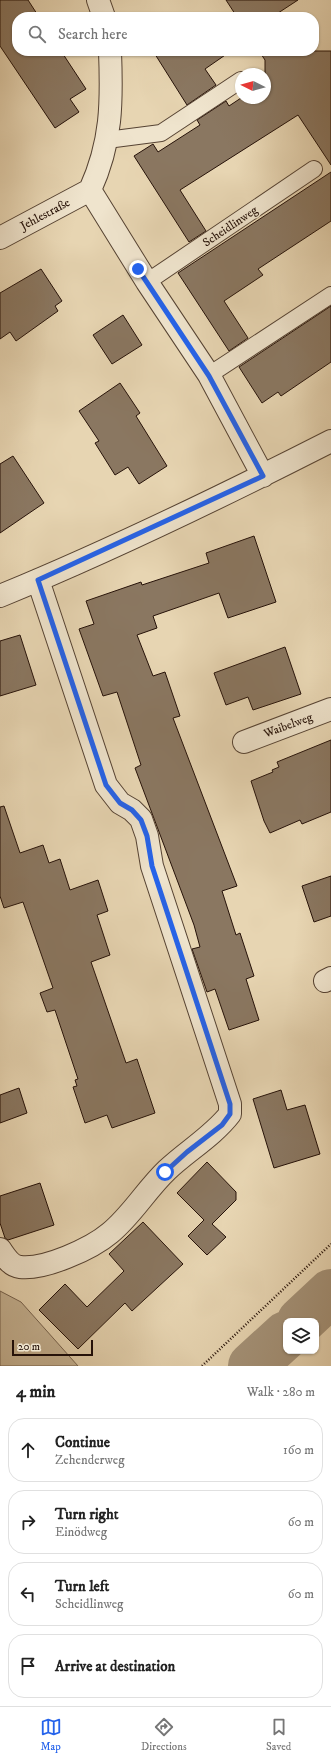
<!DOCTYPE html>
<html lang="en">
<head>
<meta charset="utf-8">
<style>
  :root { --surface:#fff; --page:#f6f6f6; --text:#222; --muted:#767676; --line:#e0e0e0; --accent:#2563eb }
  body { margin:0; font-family:"IM FELL DW Pica",serif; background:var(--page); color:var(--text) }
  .controls { position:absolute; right:12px; bottom:12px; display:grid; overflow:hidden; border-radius:8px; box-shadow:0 1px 3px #0004 }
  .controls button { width:36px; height:36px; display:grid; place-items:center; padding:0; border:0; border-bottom:1px solid var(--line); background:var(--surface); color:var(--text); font:20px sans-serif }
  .compass { position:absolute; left:235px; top:68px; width:36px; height:36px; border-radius:50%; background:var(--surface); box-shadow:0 1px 3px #0004; rotate:275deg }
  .scale { position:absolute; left:12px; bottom:10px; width:81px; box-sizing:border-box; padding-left:4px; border:2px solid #261209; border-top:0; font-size:11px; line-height:14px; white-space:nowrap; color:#261209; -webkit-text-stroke:3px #efe4cd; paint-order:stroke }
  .stop { position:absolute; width:12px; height:12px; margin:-9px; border:3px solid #2563eb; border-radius:50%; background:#fff }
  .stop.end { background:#2563eb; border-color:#fff; box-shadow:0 1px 4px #0008 }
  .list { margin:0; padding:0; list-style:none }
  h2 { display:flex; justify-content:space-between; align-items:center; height:52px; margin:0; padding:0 16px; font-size:17px }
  h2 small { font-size:13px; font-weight:400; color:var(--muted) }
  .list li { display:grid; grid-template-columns:26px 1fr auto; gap:12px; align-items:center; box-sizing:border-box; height:64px; margin:0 8px 8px; padding:0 8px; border:1px solid var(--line); border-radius:16px }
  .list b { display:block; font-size:15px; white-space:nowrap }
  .list p { margin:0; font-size:13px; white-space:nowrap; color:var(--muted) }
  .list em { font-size:13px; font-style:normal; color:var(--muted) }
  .icon { flex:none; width:22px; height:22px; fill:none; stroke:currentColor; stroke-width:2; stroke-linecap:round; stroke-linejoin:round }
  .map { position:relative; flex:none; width:331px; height:1366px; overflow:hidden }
  .search { position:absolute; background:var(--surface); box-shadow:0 1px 3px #0004; left:12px; right:12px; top:12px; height:44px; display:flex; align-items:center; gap:10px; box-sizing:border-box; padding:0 14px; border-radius:16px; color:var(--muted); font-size:15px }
  .sheet { height:340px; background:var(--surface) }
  nav { display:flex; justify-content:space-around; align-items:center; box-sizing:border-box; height:56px; border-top:1px solid var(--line); background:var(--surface); font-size:11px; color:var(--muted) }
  nav a { display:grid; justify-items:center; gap:2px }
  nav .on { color:var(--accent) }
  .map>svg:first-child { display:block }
  .green { fill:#c6b495; stroke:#76634f }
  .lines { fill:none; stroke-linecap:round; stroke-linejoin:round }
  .river { stroke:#a59379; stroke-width:48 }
  .building { fill:#8a7761; stroke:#261209 }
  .service-casing { stroke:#564333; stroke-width:18 }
  .minor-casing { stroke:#564333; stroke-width:24 }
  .path { stroke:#261209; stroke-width:2.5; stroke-dasharray:1 2; stroke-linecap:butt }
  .service { stroke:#efe4cd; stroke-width:16 }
  .minor { stroke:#efe4cd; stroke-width:22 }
  .route { stroke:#2563eb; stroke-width:5 }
  .labels { text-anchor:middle; stroke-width:3; stroke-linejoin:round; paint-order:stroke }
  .street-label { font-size:12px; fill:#261209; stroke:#efe4cd }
</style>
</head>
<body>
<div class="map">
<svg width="331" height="1366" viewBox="0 0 331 1366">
  <rect width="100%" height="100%" fill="#e7d5b2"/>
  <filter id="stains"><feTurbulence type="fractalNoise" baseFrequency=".005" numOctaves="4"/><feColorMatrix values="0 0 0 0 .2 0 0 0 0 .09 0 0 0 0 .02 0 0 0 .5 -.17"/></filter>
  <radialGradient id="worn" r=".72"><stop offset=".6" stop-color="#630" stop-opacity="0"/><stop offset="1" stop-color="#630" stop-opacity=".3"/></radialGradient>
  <path class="green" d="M0 1291 21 1302 78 1366H0Z"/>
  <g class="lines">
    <path class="river" d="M301 1321 331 1293
      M252 1366 286 1335"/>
  </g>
  <path class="building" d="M0 0H28L39 17H17V51H62L63 54 86 89 70 99 79 112 55 128 0 46Z
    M226 0H298L272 17H237Z
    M153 51H231L205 69 216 85 187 105Z
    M259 51H331V165L298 115 180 190 206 231 189 242 134 156 153 144 158 152 200 125 197 120 226 101 229 106 241 98H265V60Z
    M331 172V221L258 269 263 275 224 301 248 338 229 351 178 273Z
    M41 269 62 301 55 306 58 311 16 341 10 332 0 339V293Z
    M331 306V362L281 396 278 392 262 403 239 367Z
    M123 315 142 345 112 364 93 335Z
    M120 383 140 413 136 416 167 466 139 484 128 467 115 475 95 443 99 441 79 411Z
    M13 456 44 503 0 533V464Z
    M254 536 276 602 228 618 219 593 153 616 157 628 137 635 153 676 165 672 180 716 173 718 237 886 222 891 236 935 240 933 254 976 246 979 259 1020 229 1030 215 989 207 992 192 949 200 947 194 925 135 768 141 765 117 692 103 696 79 629 94 624 86 601 141 582 142 585 209 563 206 553Z
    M20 635 36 685 0 696V641Z
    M285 647 301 694 253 710 248 697 226 705 214 673Z
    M331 740V812L302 824 300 820 270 833 264 821 251 781 273 772 272 770 279 767 277 762Z
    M4 806 20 853 43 845 49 863 60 859 70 890 98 880 108 911 97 915 110 955 91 962 126 1063 137 1059 155 1113 112 1128 107 1115 85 1123 73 1087 77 1086 75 1080 78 1079 55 1010 47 1012 40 993 53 988 23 902 4 908 0 896V807Z
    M331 876V916L314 922 302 886Z
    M19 1088 27 1113 0 1123V1095Z
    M281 1090 287 1110 305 1105 320 1154 274 1168 253 1099Z
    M207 1162 236 1192V1200L212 1224 226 1237 207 1255 188 1236 204 1220 177 1193Z
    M40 1183 54 1225 8 1240 5 1238 0 1223V1196Z
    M143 1222 183 1264 132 1311 125 1303 78 1349 39 1310 65 1284 87 1307 124 1271 109 1254Z"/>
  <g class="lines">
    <defs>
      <path id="service" d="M107 140 161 133 241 80
        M147 282 314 169
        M209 375 331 295"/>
      <path id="minor" d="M98 0 104 17
        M110 51C112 102 112 142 90 190L147 282 209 375 263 476
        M0 238 90 190
        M0 596C112 550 223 496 331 441
        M244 742 331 709
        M325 981 331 978
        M0 1249C5 1256 10 1266 20 1267 44 1270 91 1249 110 1233 132 1215 146 1190 167 1170 187 1151 213 1136 230 1114V1104L152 866 147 836 141 819 132 810 120 803 106 785 38 580"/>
    </defs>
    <use href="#service" class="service-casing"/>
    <use href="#minor" class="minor-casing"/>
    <path class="path" d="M202 1366 331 1244"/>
    <use href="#service" class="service"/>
    <use href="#minor" class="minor"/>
  </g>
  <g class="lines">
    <path class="route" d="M138 269 209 376 263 476 38 580 106 785 120 803 132 810 141 820 147 836 152 866 230 1104V1114L222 1125 187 1152 165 1172"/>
  </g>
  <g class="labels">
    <g class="street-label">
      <text transform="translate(45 214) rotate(-28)" y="4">Jehlestraße</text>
      <text transform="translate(230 226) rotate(-34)" y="4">Scheidlinweg</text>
      <text transform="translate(288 725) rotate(-20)" y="4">Waibelweg</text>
    </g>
  </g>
  <rect width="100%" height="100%" filter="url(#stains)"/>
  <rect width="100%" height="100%" fill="url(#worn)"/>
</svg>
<div class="controls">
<button><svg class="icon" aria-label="layers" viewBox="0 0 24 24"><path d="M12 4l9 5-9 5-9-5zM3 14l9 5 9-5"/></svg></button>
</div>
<svg class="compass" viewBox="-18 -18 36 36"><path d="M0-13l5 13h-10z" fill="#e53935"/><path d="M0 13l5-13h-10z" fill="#767676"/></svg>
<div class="scale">20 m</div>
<div class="stop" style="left:165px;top:1172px"></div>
<div class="stop end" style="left:138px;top:269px"></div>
<div class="search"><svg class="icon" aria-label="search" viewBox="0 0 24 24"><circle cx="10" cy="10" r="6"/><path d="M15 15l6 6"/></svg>Search here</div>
</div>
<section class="sheet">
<h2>4 min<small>Walk · 280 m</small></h2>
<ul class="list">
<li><svg class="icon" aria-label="ahead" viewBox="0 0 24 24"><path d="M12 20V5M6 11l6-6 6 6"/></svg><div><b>Continue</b><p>Zehenderweg</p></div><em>160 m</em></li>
<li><svg class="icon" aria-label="right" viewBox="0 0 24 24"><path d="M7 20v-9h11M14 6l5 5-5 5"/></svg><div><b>Turn right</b><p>Einödweg</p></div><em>60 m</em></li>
<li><svg class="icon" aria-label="left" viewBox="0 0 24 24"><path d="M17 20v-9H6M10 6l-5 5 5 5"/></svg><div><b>Turn left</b><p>Scheidlinweg</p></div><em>60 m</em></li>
<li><svg class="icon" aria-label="arrive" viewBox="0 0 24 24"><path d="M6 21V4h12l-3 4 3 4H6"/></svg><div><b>Arrive at destination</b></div></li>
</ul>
</section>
<nav>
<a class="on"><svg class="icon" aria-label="map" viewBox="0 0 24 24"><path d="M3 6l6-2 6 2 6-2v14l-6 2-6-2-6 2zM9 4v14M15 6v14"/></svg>Map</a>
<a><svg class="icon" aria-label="directions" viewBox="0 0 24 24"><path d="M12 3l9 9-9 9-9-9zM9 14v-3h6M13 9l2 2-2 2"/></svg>Directions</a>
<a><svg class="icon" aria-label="saved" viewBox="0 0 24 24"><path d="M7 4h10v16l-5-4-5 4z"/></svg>Saved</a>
</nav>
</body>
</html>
